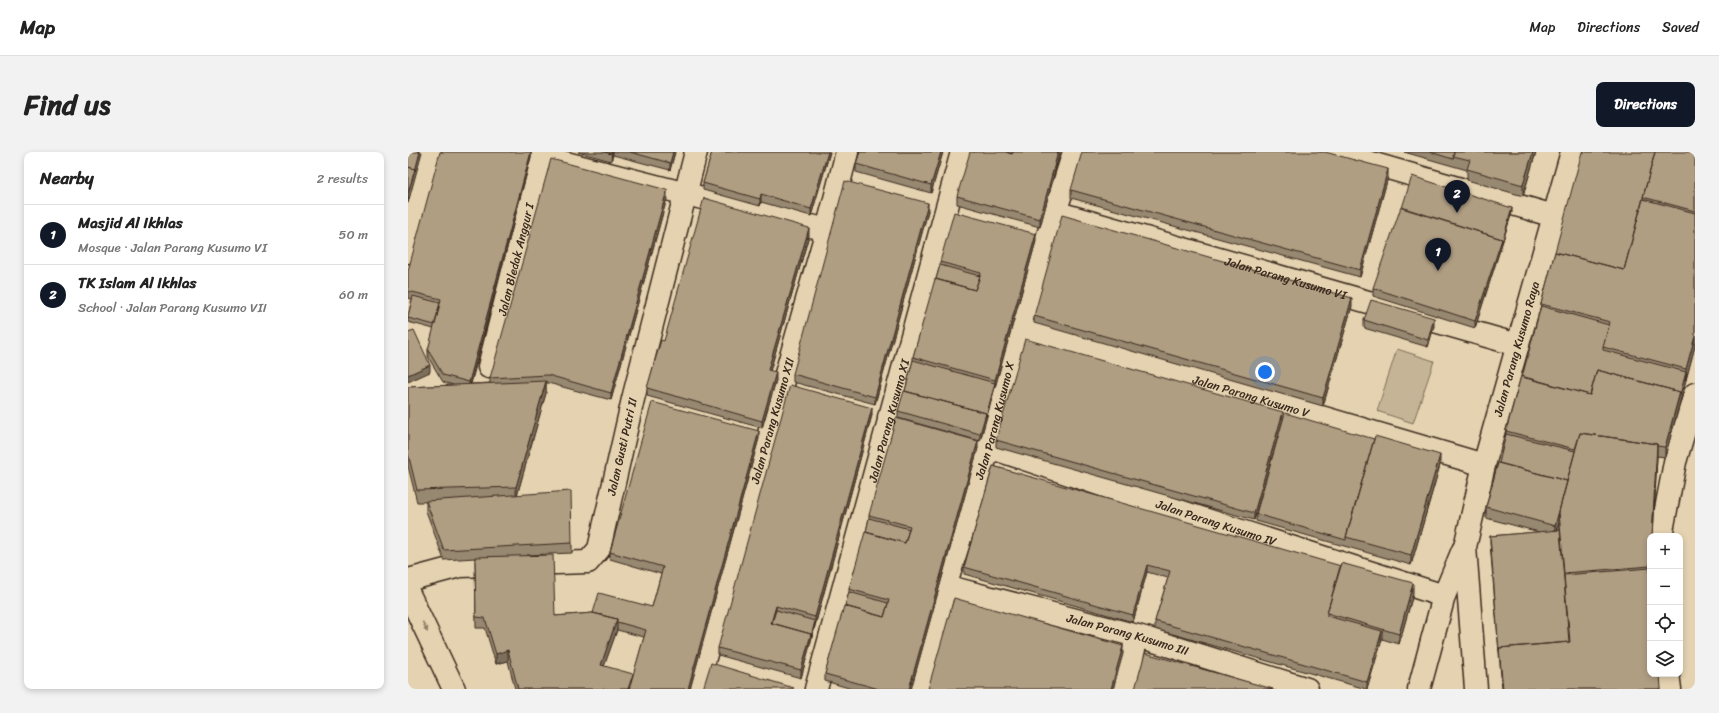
<!DOCTYPE html>
<html lang="en">
<head>
<meta charset="utf-8">
<style>
  :root { --surface:#fff; --page:#f2f2f2; --text:#222; --muted:#767676; --line:#e0e0e0; --accent:#111827 }
  body { margin:0; font-family:Sriracha,sans-serif; background:var(--page); color:var(--text) }
  .controls { position:absolute; right:12px; bottom:12px; display:grid; overflow:hidden; border-radius:8px; box-shadow:0 2px 6px #0003 }
  .controls button { width:36px; height:36px; display:grid; place-items:center; padding:0; border:0; border-bottom:1px solid var(--line); background:var(--surface); color:var(--text); font:20px sans-serif }
  .you { position:absolute; left:857px; top:220px; width:14px; height:14px; margin:-10px; border:3px solid #fff; border-radius:50%; background:#1a73e8; box-shadow:0 0 0 6px #1a73e833 }
  .badge { display:grid; place-items:center; width:26px; height:26px; border-radius:50%; background:var(--accent); color:#fff; font-size:13px; font-weight:700 }
  .pin { position:absolute; translate:-50% -33px; filter:drop-shadow(0 1px 2px #0008) }
  .pin::after { content:''; position:absolute; top:21px; width:14px; height:12px; background:inherit; clip-path:polygon(0 0,100% 0,50% 100%) }
  .list { margin:0; padding:0; list-style:none }
  h2 { display:flex; justify-content:space-between; align-items:center; height:52px; margin:0; padding:0 16px; font-size:17px }
  h2 small { font-size:13px; font-weight:400; color:var(--muted) }
  .list li { display:grid; grid-template-columns:26px 1fr auto; gap:12px; align-items:center; box-sizing:border-box; height:60px; padding:0 16px; border-top:1px solid var(--line) }
  .list b { display:block; font-size:15px; white-space:nowrap }
  .list p { margin:0; font-size:13px; white-space:nowrap; color:var(--muted) }
  .list em { font-size:13px; font-style:normal; color:var(--muted) }
  .icon { flex:none; width:22px; height:22px; fill:none; stroke:currentColor; stroke-width:2; stroke-linecap:round; stroke-linejoin:round }
  .map { position:relative; flex:none; width:1287px; height:537px; overflow:hidden; border-radius:8px }
  header { display:flex; align-items:center; gap:24px; box-sizing:border-box; height:56px; padding:0 20px; background:var(--surface); border-bottom:1px solid var(--line) }
  header strong { font-size:19px }
  nav { display:flex; gap:22px; margin-inline-start:auto; font-size:14px }
  .intro { display:flex; align-items:center; justify-content:space-between; box-sizing:border-box; height:96px; padding:0 24px }
  h1 { margin:0; font-size:28px }
  .button { padding:10px 18px; border-radius:8px; background:var(--accent); color:#fff; font-size:14px; font-weight:700 }
  main { display:flex; gap:24px; padding:0 24px }
  aside { flex:1; background:var(--surface); border-radius:8px; box-shadow:0 2px 6px #0003 }
  .map>svg:first-child { display:block }
  .green { fill:#c5b496; stroke:#806f5a }
  .lines { fill:none; stroke-linecap:round; stroke-linejoin:round }
  .street-casing { stroke:#3b2a1e; stroke-width:25 }
  .primary-casing { stroke:#3b2a1e; stroke-width:25 }
  .street { stroke:#e4d2b0; stroke-width:22 }
  .primary { stroke:#e4d2b0; stroke-width:22 }
  .wall { fill:#978871; stroke:#3b2a1e; fill-rule:evenodd }
  .shaded-wall { fill:#7b6f5c; stroke:#3b2a1e }
  .building { fill:#b09e83; stroke:#3b2a1e }
  .oneway { fill:#907e67 }
  .labels { text-anchor:middle; stroke-width:3; stroke-linejoin:round; paint-order:stroke }
  .street-label { font-size:12px; fill:#3b2a1e; stroke:#e4d2b0 }
</style>
</head>
<body>
<header>
<strong>Map</strong>
<nav><a>Map</a><a>Directions</a><a>Saved</a></nav>
</header>
<div class="intro"><h1>Find us</h1><a class="button">Directions</a></div>
<main>
<aside>
<h2>Nearby<small>2 results</small></h2>
<ul class="list">
<li><span class="badge">1</span><div><b>Masjid Al Ikhlas</b><p>Mosque · Jalan Parang Kusumo VI</p></div><em>50 m</em></li>
<li><span class="badge">2</span><div><b>TK Islam Al Ikhlas</b><p>School · Jalan Parang Kusumo VII</p></div><em>60 m</em></li>
</ul>
</aside>
<div class="map">
<svg width="1287" height="537" viewBox="0 0 1287 537">
  <rect width="100%" height="100%" fill="#e4d2b0"/>
  <filter id="ink" filterUnits="userSpaceOnUse"><feTurbulence type="fractalNoise" baseFrequency=".025" numOctaves="2"/><feDisplacementMap in="SourceGraphic" scale="8" xChannelSelector="R" yChannelSelector="G"/><feConvolveMatrix kernelMatrix="1 2 1 2 8 2 1 2 1" color-interpolation-filters="sRGB"/></filter>
  <g filter="url(#ink)">
    <path class="green" d="M989 197 1026 209 1005 271 969 259Z"/>
    <g class="lines">
      <defs>
        <g id="street">
          <path d="M115 0 419 78"/>
          <path d="M925 0 1146 64"/>
          <path id="s1" d="M647 60 1110 193"/>
          <path d="M0 100 22 0"/>
          <path id="s2" d="M611 176 1076 313"/>
          <path id="s3" d="M81 215 135 0"/>
          <path id="s4" d="M481 265 581 295 783 363 1036 444"/>
          <path d="M1253 384 1267 310 1287 242"/>
          <path id="s5" d="M0 428 52 414 180 410 191 397 225 247 288 0"/>
          <path id="s6" d="M537 434 737 486 899 537"/>
          <path d="M1260 522 1262 537"/>
          <path id="s7" d="M288 537 419 78 439 0"/>
          <path id="s8" d="M408 537 554 0"/>
          <path id="s9" d="M512 537 537 434 581 295 611 176 666 0"/>
          <path d="M717 537 729 484"/>
          <path d="M1011 537 1036 444 1055 398"/>
          <path id="s10" d="M1068 537 1057 395 1076 313 1164 0"/>
        </g>
        <path id="primary" d="M0 440 46 537"/>
      </defs>
      <use href="#street" class="street-casing"/>
      <use href="#primary" class="primary-casing"/>
      <use href="#street" class="street"/>
      <use href="#primary" class="primary"/>
    </g>
    <path class="wall" d="M123 0V5L63 232 82 231V226L259 46 203 248 140 231H138V241L109 343 164 391V401L119 403 147 464 185 461 244 455 253 422 202 407V400L351 286 282 537H107L100 509 88 512 77 476H68L67 406 36 408 18 359V350H9L0 314V235L45 233 35 230 20 205V198L26 177 0 170V164L4 147 0 146V119ZM209 478 236 485 225 525 196 514Z
      M170 0H267L262 18 205 3 203 9Z
      M304 0H422L403 64 353 50 352 54 295 38V31Z
      M452 0H535L523 41 448 20V12Z
      M652 0 632 75 549 52V44Z
      M996 0H1128L1115 44 1059 28V18Z
      M1287 0V194L1257 305 1249 304 1245 384H1242V522L1253 537H1094L1082 391V384L1131 380 1078 366V355L1091 311 1098 282V279L1114 225 1133 154V152L1147 100ZM1151 371V378H1149Z
      M980 25 952 125 663 46V38Z
      M520 59 467 252 385 230V222Z
      M1104 60 1067 176 965 144V136Z
      M401 83 362 219 368 228 354 276 239 244V236L256 189Z
      M628 89 572 289 490 266V259L497 239 505 208V205L528 127 532 113V110Z
      M944 154 915 254 626 171V164Z
      M956 168 1026 174 1020 195 956 176Z
      M464 263 393 526 310 503V496Z
      M875 268 846 368 588 295V288Z
      M570 296 503 537H444L417 529V522L441 440V437L458 380 461 366V363Z
      M1032 313 1003 413 848 369V362Z
      M585 314 1005 442 991 492 974 487 959 537H958L747 477V469L760 426 739 420 725 470 556 422V415Z"/>
    <path class="shaded-wall" d="M12 0H14L0 51V41Z
      M123 0V5L61 237V230Z
      M204 0H205V3L203 9Z
      M265 0H267L262 18V11Z
      M420 0H422L403 64V57Z
      M533 0H535L523 41V33Z
      M650 0H652L632 75V67Z
      M1125 0H1128L1115 44V33Z
      M980 17V25L952 125V118Z
      M259 38V46L203 248V241Z
      M353 42V50L352 54V47Z
      M520 51V59L467 252V245Z
      M1104 56V60L1067 176V169Z
      M401 76V83L360 226V218Z
      M628 82V89L587 235V228Z
      M944 146V154L915 254V246Z
      M1026 166V174L1020 195V188Z
      M1287 184V194L1278 228V217Z
      M22 213V220L0 230V223Z
      M368 220V228L354 276V269Z
      M1278 220V228L1257 305V295Z
      M138 229V241L108 347V335Z
      M587 231V235L572 289V282Z
      M464 256V263L407 473V465Z
      M875 260V268L846 368V361Z
      M351 279V286L282 537H280Z
      M570 289V296L503 537H501Z
      M1249 292V304L1245 384H1244Z
      M1032 303V313L1003 413V403Z
      M1151 361V371L1147 384V374Z
      M739 413V420L725 470V463Z
      M1005 431V442L991 492V482Z
      M368 454V462L364 475 363 471Z
      M209 467V478L193 523V513Z
      M407 469V473L403 489 393 526V518Z
      M974 479V487L959 537V530Z
      M715 494V502L705 537H703Z
      M100 498V509L88 512V502Z"/>
    <path class="building" d="M0 0H12L7 19V17L0 15Z
      M32 0H123L61 230 35 223 20 198 33 147 0 139V119Z
      M197 0H204L203 2Z
      M222 0H265L262 11Z
      M304 0H420L403 57 353 42 352 47 295 31Z
      M452 0H533L523 33 448 12Z
      M562 0H598L604 2 605 0H650L632 67 549 44Z
      M598 0H605L604 2Z
      M674 0H917L980 17 952 118 663 38Z
      M1022 0H1046L1045 7Z
      M1046 0H1125L1115 33 1059 17 1062 8 1045 4Z
      M1174 0H1247L1216 118 1147 100Z
      M1247 0H1287V59L1235 45Z
      M143 7 259 38 203 241 140 223 82 226Z
      M0 15 7 17 0 41Z
      M1004 24 1104 56 1094 91V87L994 56Z
      M437 29 520 51 467 245 385 222Z
      M296 46 401 76 360 218 368 220 354 269 239 236 253 188 256 189Z
      M1235 47 1287 61V184L1278 217 1195 195 1202 170 1133 152 1147 100 1216 118Z
      M993 55 1094 87 1067 169 965 136Z
      M546 60 628 82 587 228 505 205 527 127 567 138 573 121 532 110Z
      M654 63 944 146 915 246 626 164Z
      M532 113 572 124 567 138 528 127Z
      M5 144 32 151 27 173 0 166V164Z
      M963 148 1026 166 1020 188 956 168Z
      M1133 154 1201 173 1195 195V198L1278 220 1272 243V240L1189 218 1182 243 1114 225Z
      M6 178 22 213 0 223V180Z
      M617 187 875 260 846 361 588 288Z
      M505 208 587 231 578 265V261L497 239Z
      M1189 218 1272 240 1257 295 1249 294V292L1172 281 1167 297 1098 279 1113 224 1182 243Z
      M138 229 108 335 9 338 0 301V235Z
      M382 233 464 256 407 465 368 454 363 471 403 482 393 518 310 496Z
      M496 239 578 261 572 282 490 259Z
      M244 250 351 279 280 537H221L238 478 209 470V467L185 461 191 441 244 455 255 415 202 400Z
      M877 261 966 287 938 385V388L848 362Z
      M488 266 570 289 501 537H471L417 522 436 454 476 465 481 448 441 437 457 380 497 391 502 374 461 363Z
      M1172 281 1249 292 1244 384H1242V414L1156 421 1151 360Z
      M1098 282 1167 299 1159 329 1091 311Z
      M967 284 1032 303 1003 403 938 385Z
      M1090 311 1159 329 1147 374 1078 355Z
      M585 314 933 414 919 461V464L974 479 959 530 747 469 762 419 739 413 725 463 556 415Z
      M163 339 164 391 36 398 18 349Z
      M461 366 501 377 497 391 458 380Z
      M1152 378 1161 490 1091 496V499L1082 384Z
      M145 403 147 464 185 461 209 467 193 513 225 522 220 537H110L100 498 88 502 77 466 68 465 67 405Z
      M933 411 1005 431 991 482 919 461Z
      M1242 416V522H1252L1253 537H1095L1091 496 1162 490 1156 423Z
      M441 440 480 451 476 465 437 454Z
      M546 446 715 494 703 537H520Z
      M368 458 407 469 403 485V482L364 471Z
      M737 501 865 537H727Z
      M303 511 386 536 385 537H295Z"/>
    <defs><path id="oneway-solid" d="M-6-.8H1V-3.2L6.5 0L1 3.2V.8H-6Z"/></defs>
    <use class="oneway" href="#oneway-solid" transform="translate(17 475) rotate(65)"/>
  </g>
  <g class="labels">
    <g class="street-label">
      <text dy="4" stroke="none"><textPath href="#s3" startOffset="111">Jalan Bledak Anggur I</textPath></text>
      <text dy="4" stroke="none"><textPath href="#s1" startOffset="240">Jalan Parang Kusumo VI</textPath></text>
      <text dy="4" stroke="none"><textPath href="#s10" startOffset="347">Jalan Parang Kusumo Raya</textPath></text>
      <text dy="4" stroke="none"><textPath href="#s2" startOffset="242">Jalan Parang Kusumo V</textPath></text>
      <text dy="4" stroke="none"><textPath href="#s8" startOffset="278">Jalan Parang Kusumo XI</textPath></text>
      <text dy="4" stroke="none"><textPath href="#s9" startOffset="279">Jalan Parang Kusumo X</textPath></text>
      <text dy="4" stroke="none"><textPath href="#s7" startOffset="279">Jalan Parang Kusumo XII</textPath></text>
      <text dy="4" stroke="none"><textPath href="#s5" startOffset="304">Jalan Gusti Putri II</textPath></text>
      <text dy="4" stroke="none"><textPath href="#s4" startOffset="344">Jalan Parang Kusumo IV</textPath></text>
      <text dy="4" stroke="none"><textPath href="#s6" startOffset="189">Jalan Parang Kusumo III</textPath></text>
    </g>
  </g>
</svg>
<div class="controls">
<button>+</button>
<button>−</button>
<button><svg class="icon" aria-label="locate" viewBox="0 0 24 24"><circle cx="12" cy="12" r="6"/><path d="M12 2v4M12 18v4M2 12h4M18 12h4"/></svg></button>
<button><svg class="icon" aria-label="layers" viewBox="0 0 24 24"><path d="M12 4l9 5-9 5-9-5zM3 14l9 5 9-5"/></svg></button>
</div>
<div class="you"></div>
<div class="pin badge" style="left:1030px;top:119px">1</div>
<div class="pin badge" style="left:1049px;top:61px">2</div>
</div>
</main>
</body>
</html>
